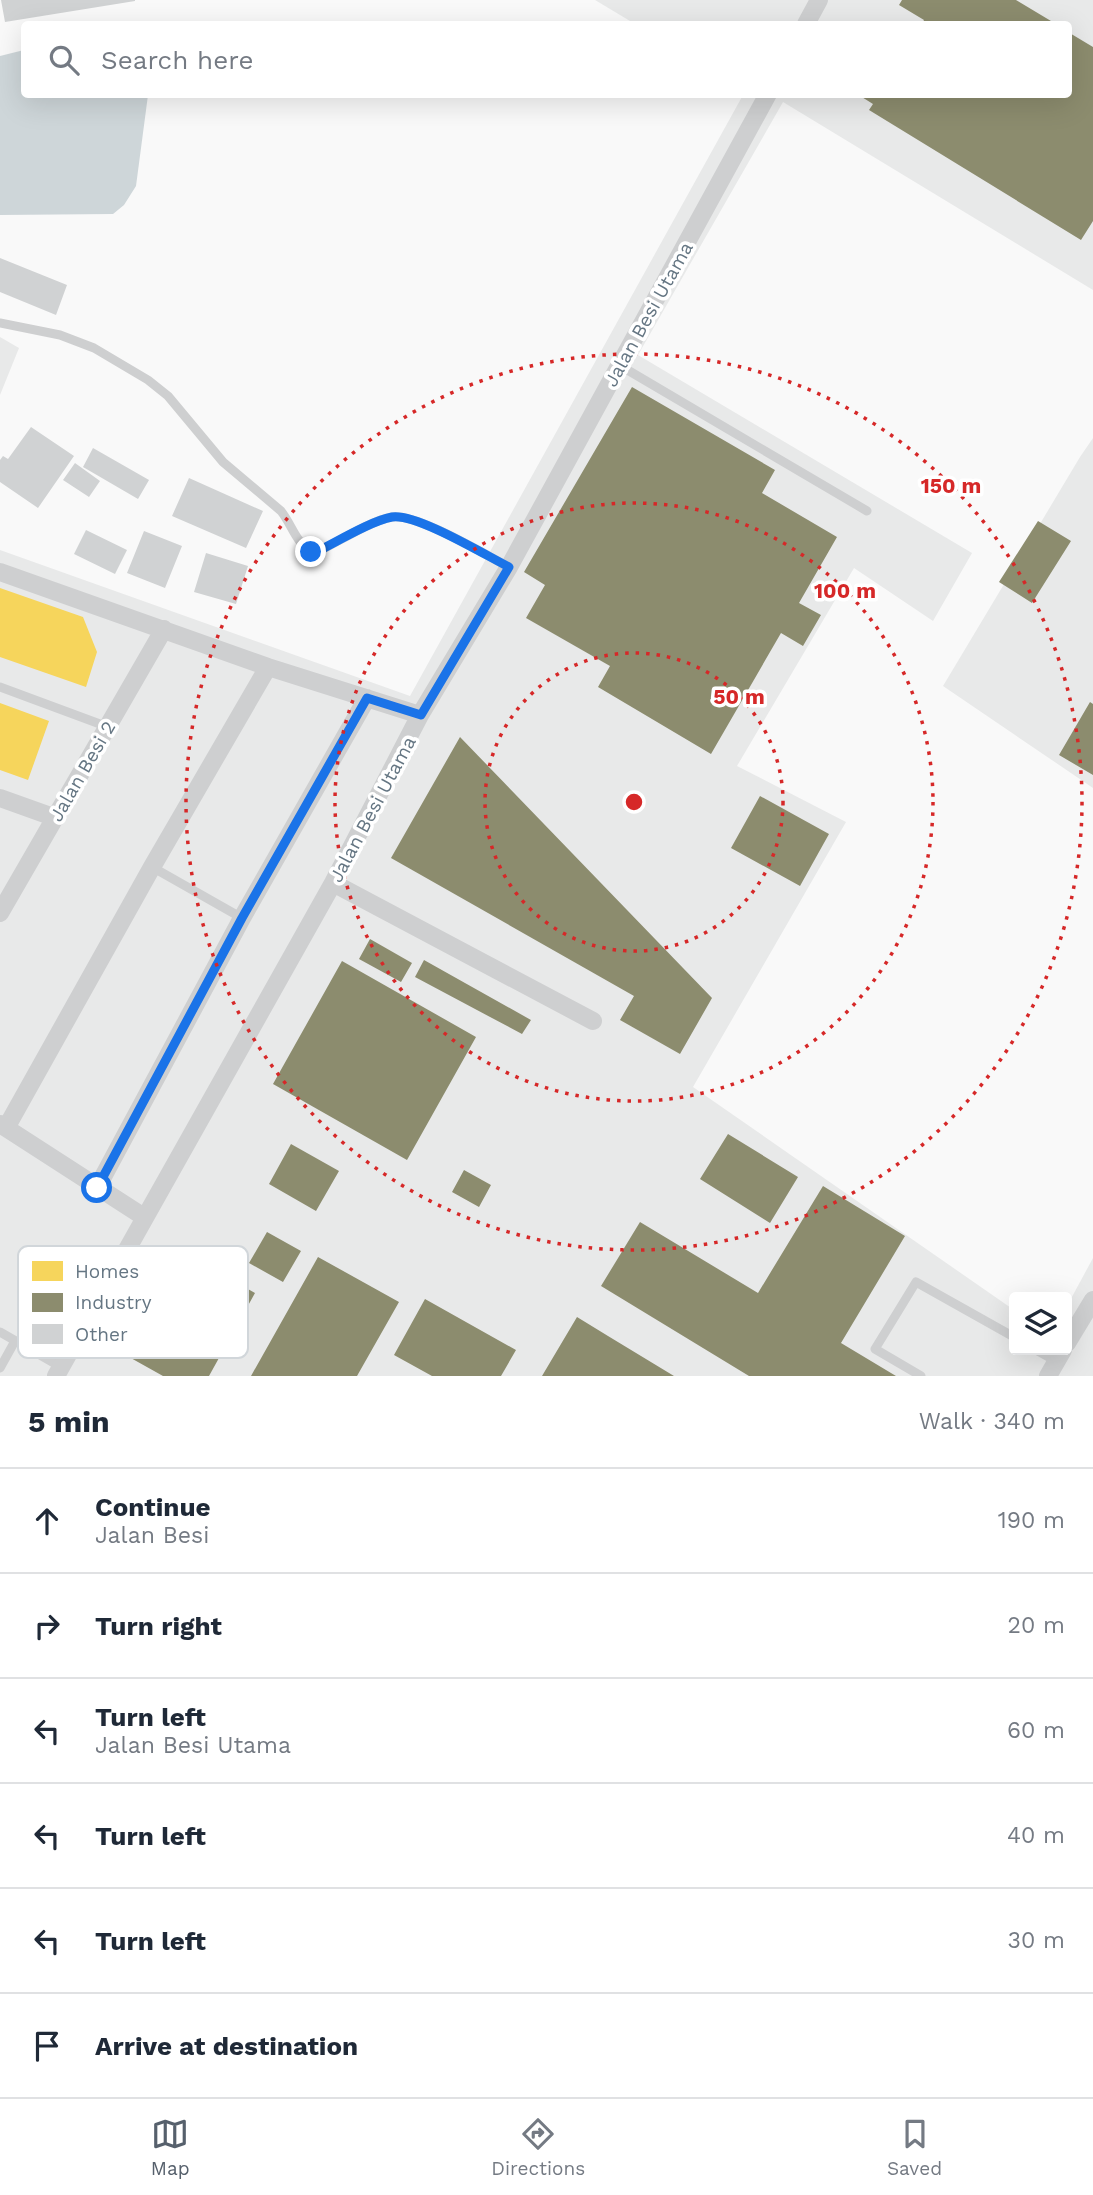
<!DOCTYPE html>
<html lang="en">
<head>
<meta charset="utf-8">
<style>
  :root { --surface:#fff; --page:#f2f2f3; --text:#1f2937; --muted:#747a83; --line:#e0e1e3; --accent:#56606c }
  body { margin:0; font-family:"Work Sans",sans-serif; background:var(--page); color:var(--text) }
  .controls { position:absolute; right:21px; bottom:21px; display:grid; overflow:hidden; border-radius:7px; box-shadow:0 7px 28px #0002 }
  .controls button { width:63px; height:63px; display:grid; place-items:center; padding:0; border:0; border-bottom:2px solid var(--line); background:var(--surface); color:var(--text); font:35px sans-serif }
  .stop { position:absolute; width:21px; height:21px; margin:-16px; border:5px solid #1a73e8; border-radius:50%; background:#fff }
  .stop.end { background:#1a73e8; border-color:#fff; box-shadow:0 2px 7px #0008 }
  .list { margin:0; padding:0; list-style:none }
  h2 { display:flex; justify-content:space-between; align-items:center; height:91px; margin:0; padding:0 28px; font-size:30px }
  h2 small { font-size:23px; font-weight:400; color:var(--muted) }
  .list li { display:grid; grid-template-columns:46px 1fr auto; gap:21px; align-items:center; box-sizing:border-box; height:105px; padding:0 28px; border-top:2px solid var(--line) }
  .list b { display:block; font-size:26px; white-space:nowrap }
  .list p { margin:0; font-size:23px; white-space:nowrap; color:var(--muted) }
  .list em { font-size:23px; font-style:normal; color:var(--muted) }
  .icon { flex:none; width:38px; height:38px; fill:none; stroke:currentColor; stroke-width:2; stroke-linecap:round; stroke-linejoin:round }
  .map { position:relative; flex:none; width:1093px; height:1376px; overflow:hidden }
  .search { position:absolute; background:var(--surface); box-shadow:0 7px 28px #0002; left:21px; right:21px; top:21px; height:77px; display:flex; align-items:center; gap:18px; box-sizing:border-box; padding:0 24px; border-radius:7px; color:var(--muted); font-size:26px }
  .sheet { height:721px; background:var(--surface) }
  nav { display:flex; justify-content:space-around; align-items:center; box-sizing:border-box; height:98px; border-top:2px solid var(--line); background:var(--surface); font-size:19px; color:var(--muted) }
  nav a { display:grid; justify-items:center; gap:4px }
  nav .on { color:var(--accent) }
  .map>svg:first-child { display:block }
  .built { fill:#e8e9e9 }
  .water { fill:#ced6d9 }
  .homes { fill:#f6d55c }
  .industry { fill:#8c8c6e }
  .building { fill:#d0d2d3 }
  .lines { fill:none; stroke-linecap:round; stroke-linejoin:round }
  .service { stroke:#cecfd0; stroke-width:9 }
  .minor { stroke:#cecfd0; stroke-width:18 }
  .route { stroke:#1a73e8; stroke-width:9 }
  .ring { fill:none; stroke:#d62828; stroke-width:3.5; stroke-dasharray:3.5 7 }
  .labels { text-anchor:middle; stroke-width:7; stroke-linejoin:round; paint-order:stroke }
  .street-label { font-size:19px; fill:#657683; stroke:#fff }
  .key { fill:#fff; stroke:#d1d6da; stroke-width:2 }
  .key-label { font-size:19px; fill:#657683 }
  .centre { fill:#d62828; stroke:#fff; stroke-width:3.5 }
  .ring-label { font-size:21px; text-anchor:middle; font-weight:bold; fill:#d62828; stroke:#fff; stroke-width:7; stroke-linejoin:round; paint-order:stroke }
</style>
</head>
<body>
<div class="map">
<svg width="1093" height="1376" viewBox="0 0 1093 1376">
  <rect width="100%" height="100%" fill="#f9f9f9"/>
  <path class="built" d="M595 0H1093V290L783 102 638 355 972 553 933 621 854 568 737 766 846 822 693 1087 1014 1310V1350H1067V1306L1093 1258V1376H0V550L410 696 743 95 1068 94V24H635Z
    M0 337 19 348 0 395Z
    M1093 438V788L943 686 1080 457Z"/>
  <path class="water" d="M24 50V94L148 95 136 186 124 205 113 214 0 215V56Z"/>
  <path class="homes" d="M0 588 83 617 97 652 86 687 0 657Z
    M0 703 49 721 28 780 0 770Z"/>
  <path class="industry" d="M902 0H1016L1056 24H922L924 20 899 5Z
    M1068 32 1093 47V221L1081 240 869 110 873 104 857 94H1068Z
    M632 387 775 470 762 493 837 537 799 603 821 615 803 646 781 633 711 754 598 687 610 666 526 618 545 585 524 572Z
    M1038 521 1071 541 1032 603 999 582Z
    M1090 702 1093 704V775L1059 755Z
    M460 737 712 998 680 1054 620 1020 634 996 391 858Z
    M760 796 829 834 800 886 731 848Z
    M370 939 412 963 401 982 359 959Z
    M424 960 531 1020 522 1034 415 977Z
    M342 961 476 1037 407 1160 273 1084Z
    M728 1134 798 1177 770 1223 700 1179Z
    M291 1144 339 1171 316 1211 269 1184Z
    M464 1170 491 1185 479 1207 452 1192Z
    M823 1186 905 1236 841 1343 896 1376H749L601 1286 640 1222 758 1293Z
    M267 1232 301 1251 283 1282 249 1263Z
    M186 1254 255 1293 209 1376H163L129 1357Z
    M318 1257 399 1302 357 1376H251Z
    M425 1299 516 1350 501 1376H432L394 1355Z
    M577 1317 608 1336 674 1376H542Z"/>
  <path class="building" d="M1 0H135V1L5 22Z
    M0 258 67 285 56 315 0 292Z
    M31 427 74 456 38 508 0 482V460L3 456 8 459Z
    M93 448 149 480 138 499 83 467Z
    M75 463 100 481 89 497 63 480Z
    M189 478 263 511 246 548 172 516Z
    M86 530 127 550 115 574 74 554Z
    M144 531 182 546 165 588 127 573Z
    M206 553 248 566 236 604 194 592Z"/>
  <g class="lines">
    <path class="service" d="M0 323 60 335 94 348 148 380 168 396 223 462 281 511C292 525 295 541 311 552L319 551C338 542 372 520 392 517 416 513 484 554 509 567
      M619 365 867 511
      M0 687 108 727
      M152 867 242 918
      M0 1332 61 1367
      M1036 1350 1056 1361
      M0 1368 15 1341
      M921 1376 875 1349 916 1282 1014 1337"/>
    <path class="minor" d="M806 24 819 0
      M0 572 268 667 420 715
      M0 798 56 818
      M333 883 593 1021
      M0 913 164 629
      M0 1124 144 1217
      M6 1128 152 867 268 667
      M97 1188 242 918 367 698
      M1067 1343 1093 1300
      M56 1376 333 883 420 715 509 567 768 94
      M1048 1376 1063 1350"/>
  </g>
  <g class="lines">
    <path class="route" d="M97 1188 242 918 367 698 421 715 509 567C485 555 416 513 392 517 371 521 338 541 318 551L311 552"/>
  </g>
  <g class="ring">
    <circle cx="634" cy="802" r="149"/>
    <circle cx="634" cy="802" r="299"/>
    <circle cx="634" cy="802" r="448"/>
  </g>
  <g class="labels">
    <g class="street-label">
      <text transform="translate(648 314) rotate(-61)" y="7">Jalan Besi Utama</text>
      <text transform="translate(82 771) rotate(-60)" y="7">Jalan Besi 2</text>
      <text transform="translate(372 809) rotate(-62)" y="7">Jalan Besi Utama</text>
    </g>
  </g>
  <rect x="18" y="1246" width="230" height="112" rx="10" class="key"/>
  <rect x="32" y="1261" width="31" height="20" fill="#f6d55c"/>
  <rect x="32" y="1293" width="31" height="19" fill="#8c8c6e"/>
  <rect x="32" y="1324" width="31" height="20" fill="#d0d2d3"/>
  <g class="key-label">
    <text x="75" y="1278">Homes</text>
    <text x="75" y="1309">Industry</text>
    <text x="75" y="1341">Other</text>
  </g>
  <circle cx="634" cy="802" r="10" class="centre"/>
  <g class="ring-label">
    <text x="951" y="493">150 m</text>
    <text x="845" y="598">100 m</text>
    <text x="739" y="704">50 m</text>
  </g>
</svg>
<div class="controls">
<button><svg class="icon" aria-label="layers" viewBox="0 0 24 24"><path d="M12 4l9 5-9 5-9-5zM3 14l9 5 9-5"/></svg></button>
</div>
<div class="stop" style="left:97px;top:1188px"></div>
<div class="stop end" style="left:311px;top:552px"></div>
<div class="search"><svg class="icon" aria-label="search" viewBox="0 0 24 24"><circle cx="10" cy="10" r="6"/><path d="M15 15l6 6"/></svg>Search here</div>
</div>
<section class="sheet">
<h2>5 min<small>Walk · 340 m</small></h2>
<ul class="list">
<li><svg class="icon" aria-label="ahead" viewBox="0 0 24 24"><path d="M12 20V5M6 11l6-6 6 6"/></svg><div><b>Continue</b><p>Jalan Besi</p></div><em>190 m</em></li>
<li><svg class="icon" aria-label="right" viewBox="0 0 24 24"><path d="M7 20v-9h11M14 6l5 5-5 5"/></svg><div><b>Turn right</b></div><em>20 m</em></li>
<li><svg class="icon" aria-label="left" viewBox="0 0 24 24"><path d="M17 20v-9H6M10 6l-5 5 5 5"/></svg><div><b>Turn left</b><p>Jalan Besi Utama</p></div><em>60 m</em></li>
<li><svg class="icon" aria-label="left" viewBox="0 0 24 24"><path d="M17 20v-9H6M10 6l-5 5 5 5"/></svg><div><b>Turn left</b></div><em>40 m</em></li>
<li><svg class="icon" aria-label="left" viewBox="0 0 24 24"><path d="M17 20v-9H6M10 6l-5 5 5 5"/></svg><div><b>Turn left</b></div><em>30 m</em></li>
<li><svg class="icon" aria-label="arrive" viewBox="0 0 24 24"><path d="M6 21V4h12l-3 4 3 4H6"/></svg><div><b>Arrive at destination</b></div></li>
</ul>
</section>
<nav>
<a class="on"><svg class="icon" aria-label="map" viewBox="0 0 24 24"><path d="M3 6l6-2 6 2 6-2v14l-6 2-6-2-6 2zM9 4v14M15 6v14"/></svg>Map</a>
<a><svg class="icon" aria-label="directions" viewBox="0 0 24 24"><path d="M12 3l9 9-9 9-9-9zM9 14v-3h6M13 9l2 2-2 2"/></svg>Directions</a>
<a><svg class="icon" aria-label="saved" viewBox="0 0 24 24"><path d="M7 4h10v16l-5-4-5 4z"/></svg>Saved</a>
</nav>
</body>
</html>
